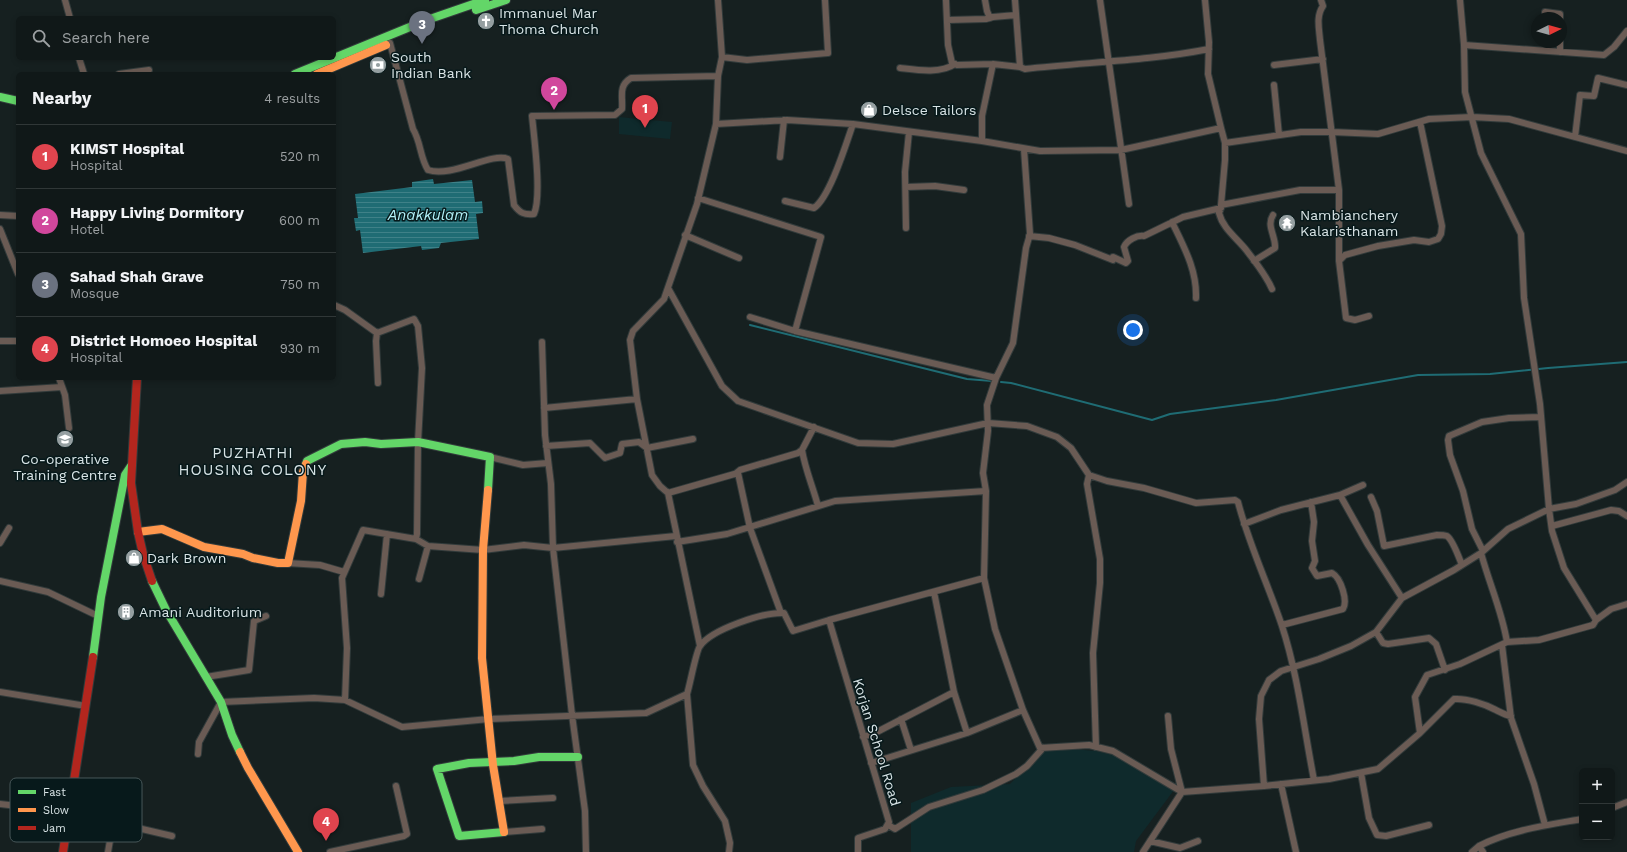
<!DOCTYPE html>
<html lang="en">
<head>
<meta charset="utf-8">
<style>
  :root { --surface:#101818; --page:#192121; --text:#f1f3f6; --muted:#9ca0a2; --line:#303737; --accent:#959fa1 }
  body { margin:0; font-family:"Work Sans",sans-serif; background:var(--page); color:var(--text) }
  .controls { position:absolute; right:12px; bottom:12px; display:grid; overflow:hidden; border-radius:6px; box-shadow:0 2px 6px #0003 }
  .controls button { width:36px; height:36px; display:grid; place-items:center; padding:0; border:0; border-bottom:1px solid var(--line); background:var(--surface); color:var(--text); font:20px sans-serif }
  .compass { position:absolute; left:1531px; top:12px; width:36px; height:36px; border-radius:50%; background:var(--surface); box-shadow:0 2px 6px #0003; rotate:85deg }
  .you { position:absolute; left:1133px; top:330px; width:14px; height:14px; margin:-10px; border:3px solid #fff; border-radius:50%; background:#1a73e8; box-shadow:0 0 0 6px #1a73e833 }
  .badge { display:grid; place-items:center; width:26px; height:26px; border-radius:50%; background:var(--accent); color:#fff; font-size:13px; font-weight:700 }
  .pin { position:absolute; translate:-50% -33px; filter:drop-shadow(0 1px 2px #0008) }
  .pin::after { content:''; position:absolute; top:21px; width:14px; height:12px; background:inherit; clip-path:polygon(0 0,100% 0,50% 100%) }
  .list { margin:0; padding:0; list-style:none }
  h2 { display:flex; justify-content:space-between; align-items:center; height:52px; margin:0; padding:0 16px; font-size:17px }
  h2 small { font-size:13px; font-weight:400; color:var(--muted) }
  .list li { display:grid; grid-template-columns:26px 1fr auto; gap:12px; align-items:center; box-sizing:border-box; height:64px; padding:0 16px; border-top:1px solid var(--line) }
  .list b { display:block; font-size:15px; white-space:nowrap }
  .list p { margin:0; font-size:13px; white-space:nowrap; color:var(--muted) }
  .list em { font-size:13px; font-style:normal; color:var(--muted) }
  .icon { flex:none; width:22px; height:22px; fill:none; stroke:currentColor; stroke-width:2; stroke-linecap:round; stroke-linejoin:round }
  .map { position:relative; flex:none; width:1627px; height:852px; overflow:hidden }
  .search { position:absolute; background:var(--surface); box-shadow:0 2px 6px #0003; left:16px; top:16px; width:320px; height:44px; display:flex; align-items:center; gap:10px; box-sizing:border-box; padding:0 14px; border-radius:6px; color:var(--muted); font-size:15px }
  .panel { position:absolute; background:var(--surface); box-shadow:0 2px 6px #0003; left:16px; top:72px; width:320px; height:308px; border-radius:6px }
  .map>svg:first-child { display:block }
  .built { fill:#0f2a2c }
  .water { fill:url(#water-rules) }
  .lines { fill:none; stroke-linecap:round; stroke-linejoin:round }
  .stream { stroke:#1f6c74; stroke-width:2 }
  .street-casing { stroke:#323b3b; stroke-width:8 }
  .fast-casing { stroke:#323b3b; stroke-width:10 }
  .slow-casing { stroke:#323b3b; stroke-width:10 }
  .jam-casing { stroke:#323b3b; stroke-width:10 }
  .street { stroke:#6a5b54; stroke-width:6 }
  .fast { stroke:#63d668; stroke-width:8 }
  .slow { stroke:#ff974d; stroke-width:8 }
  .jam { stroke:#b3261e; stroke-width:8 }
  .labels { text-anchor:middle; stroke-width:3; stroke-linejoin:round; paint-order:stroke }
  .poi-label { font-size:14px; fill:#d9e4e6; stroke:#07191b; text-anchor:start }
  .street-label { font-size:14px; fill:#d9e4e6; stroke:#07191b }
  .water-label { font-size:15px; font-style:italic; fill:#b1f0f7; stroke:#07191b }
  .neighbourhood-label { font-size:15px; letter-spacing:1px; fill:#d9e4e6; stroke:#07191b }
  .key { fill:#07191b; stroke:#465658; stroke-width:1 }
  .key-label { font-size:11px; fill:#d9e4e6 }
</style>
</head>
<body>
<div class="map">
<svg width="1627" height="852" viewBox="0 0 1627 852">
  <defs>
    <pattern id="water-rules" width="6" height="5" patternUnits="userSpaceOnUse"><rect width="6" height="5" fill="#1f6c74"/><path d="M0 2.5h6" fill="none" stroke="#3f8188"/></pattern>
  </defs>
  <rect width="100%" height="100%" fill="#162020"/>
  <path class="built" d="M619 117 672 122 670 139 619 134Z
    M1047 747 1096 751 1117 756 1174 790 1136 841 1134 852H911V803L951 787 1010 784Z"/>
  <path class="water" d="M433 179 434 184 472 180 475 202 482 201 483 213 476 214 479 239 441 243 439 248 422 250 421 246 363 253 360 230 356 231 354 218H358L355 194 412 187V182Z"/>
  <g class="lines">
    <path class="stream" d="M750 325 967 379 992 381
      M1001 382 1011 383 1152 420 1170 414 1276 400 1418 375 1490 374 1548 368 1627 362"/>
    <defs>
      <path id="street" d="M65 0 70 18
        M946 0 948 45 952 63 957 65 993 64 982 116V141
        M985 0 987 11 990 18
        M1100 0 1129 204
        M1205 0 1209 42 1208 74 1221 128
        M1321 0 1323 6C1316 16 1319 28 1320 40L1339 190V261
        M1545 12 1560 14V18
        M947 20 986 19 993 17 1016 15
        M390 43 413 129C421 142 420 158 428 170 452 178 491 152 508 159L514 205C520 213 524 215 534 214 542 196 534 137 532 116L615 115 622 109C623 96 618 86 631 78L718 76
        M1464 45 1604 55 1614 47 1627 31
        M1560 52V42
        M722 57 747 60 828 53 825 0
        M79 58 84 74
        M993 64 1020 67 1015 0
        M1274 65 1323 59
        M1020 67 1025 69C1087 62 1148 61 1209 49
        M900 68C917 70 940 74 955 64
        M119 74 149 70
        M1274 85 1279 135
        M716 124 787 120 853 124 982 141 1040 151 1121 150 1221 128 1225 143 1301 132H1332L1378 134 1429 119 1472 117 1509 119 1627 151
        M1575 137 1580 95 1594 96 1598 78 1627 85
        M1024 149 1030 234 1026 248 1013 343 996 378 987 405 988 431 983 473 986 491 984 578 995 629 1023 710 1040 748 1089 745 1113 751 1182 792
        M780 157 784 120
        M906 187 935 186 964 190
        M698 198 821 237 795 331
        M785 201 814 208C830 197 846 144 853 124
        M1221 205 1225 160V143
        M1221 208 1219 213C1223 229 1237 238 1247 251 1256 263 1266 275 1272 289
        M0 215 18 216
        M1172 222C1184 247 1197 270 1196 298
        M906 228 905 172 909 132
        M0 229 18 274
        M685 235 739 258
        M1029 236 1049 238 1075 245 1113 260V257L1126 263 1128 261 1124 247C1127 240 1137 235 1144 236L1183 217 1221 208V205L1300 190H1339
        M1254 261 1275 248C1276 236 1266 226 1273 215
        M668 288 722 386 738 401 858 443 893 444 988 423 1027 426 1057 437 1071 448 1089 475 1107 481 1144 488 1196 503 1235 500 1238 502C1249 545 1268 584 1282 626 1298 675 1304 729 1314 780
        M334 305 345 310 377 333
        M1369 316 1355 320 1346 318 1339 261 1345 255 1378 246 1414 240 1429 242 1438 239 1441 234 1442 226 1420 122
        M750 317 795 331 996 378
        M377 333 414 319 418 326 422 368 418 442 417 534 416 539
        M377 333 376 341 378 383
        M0 341H18
        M542 342 545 435 551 484 553 548 572 715 585 811 586 852
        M59 378 65 395 69 428
        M0 391 62 387
        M544 408 637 399
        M546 446 590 443 605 458 620 453 622 444 639 442 647 448 693 439
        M802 450C805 469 813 487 818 506
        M490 457 523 465 548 463
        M735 474 740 470 798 453 802 450 814 427
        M1089 475 1087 484 1100 559V583L1093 653 1096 747
        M668 493 738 473 750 528 781 613
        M1340 495 1363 485
        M1371 497 1377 511 1384 546 1437 535C1440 535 1444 535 1447 536 1453 540 1459 558 1462 565
        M1244 524 1281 510 1340 495 1368 545 1402 598
        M1552 526 1611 510 1619 511 1627 516
        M677 542 727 534 835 501 986 491
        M0 543 9 528
        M1483 551 1472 529 1463 491 1450 455 1448 440 1449 436 1482 422 1509 418 1541 417
        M1481 553C1489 583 1502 611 1507 642
        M287 563 320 565 344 572
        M419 579 428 546
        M0 581 48 592 98 616
        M934 592 954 692 967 733
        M381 594 387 534
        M829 620 889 822 885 829 858 838V852
        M1596 620 1611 609 1627 604
        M1282 625 1343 609C1348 601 1341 578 1332 573L1317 576 1312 568 1315 561 1312 541 1314 522 1311 502
        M1376 632 1383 643 1388 644 1429 638 1436 644 1445 670
        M1502 645 1511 718 1534 784 1545 825
        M700 646 668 493 660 486 652 475 637 399 630 340 633 331 664 299 697 204 716 124 718 76 722 57 718 0
        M206 677 249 670 254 621 266 616
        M0 692 86 706
        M687 694 693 765 703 786 725 821 730 843 729 852
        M345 700 347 648 342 578 363 530 416 539 428 546 483 550 524 545 553 548 676 536
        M1168 716 1171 749 1182 792
        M901 719 911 750
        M1420 733 1454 699C1466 698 1485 704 1496 710 1502 713 1505 715 1511 716
        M863 737 875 733 954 692
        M198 754 199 742 221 702 314 698 345 700 402 727 489 719 646 713 687 694C690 685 696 651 700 646 712 629 764 612 784 613L793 631 829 620 984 578
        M871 763 967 733 1023 710
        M1361 773 1369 818 1377 835 1386 836 1429 825
        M1281 784 1296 852
        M1264 786 1329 779 1378 769 1420 733 1415 697 1427 675 1460 664 1507 642 1539 640 1593 625 1596 620 1564 568 1552 531 1549 509 1540 404 1524 298 1521 234 1481 153 1465 92 1464 45 1460 0
        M499 801 553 798
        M0 804 69 812 172 836
        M1612 808 1627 802
        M890 826 895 829 929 807 983 790 1016 774 1027 766 1043 748
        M505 832 542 829
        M1150 841 1180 848 1198 841
        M1479 846C1510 830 1548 825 1582 819
        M108 852 113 823
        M330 852 404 836 407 834 396 786
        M1143 852 1182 792 1264 786 1259 719 1261 696 1269 680 1281 671 1319 659 1351 646 1376 632 1402 598 1454 570 1481 553 1508 529 1549 509 1576 504 1615 490 1627 482
        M1472 852 1479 846 1483 852"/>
      <path id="fast" d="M476 10 506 0
        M295 74 427 20 485 0
        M0 97 18 101
        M306 464 307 461 341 444 365 442 381 444 418 442 490 457 488 490
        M152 581 166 610 221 702 232 735 240 752
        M93 657 101 597 125 475 131 466
        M504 832 459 836 437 769 469 763 514 761 539 757H578"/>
      <path id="slow" d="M317 74 386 45
        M488 490 483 550 482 658 493 765 504 832
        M138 532 162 529 204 547 243 554 253 558 278 563H288L301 501 303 472 306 464
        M240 752 248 768 298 852"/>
      <path id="jam" d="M137 378 131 483 138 532 143 554 152 581
        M63 852 93 657"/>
    </defs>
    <use href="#street" class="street-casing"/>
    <use href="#fast" class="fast-casing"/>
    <use href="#slow" class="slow-casing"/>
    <use href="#jam" class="jam-casing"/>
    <use href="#street" class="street"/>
    <use href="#fast" class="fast"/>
    <use href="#slow" class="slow"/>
    <use href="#jam" class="jam"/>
  </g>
  <defs>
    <symbol id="church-disc" viewBox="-11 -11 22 22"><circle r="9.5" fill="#959fa1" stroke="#07191b"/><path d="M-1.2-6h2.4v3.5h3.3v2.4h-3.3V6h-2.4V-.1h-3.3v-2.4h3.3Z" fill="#fff"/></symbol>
    <symbol id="bank-disc" viewBox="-11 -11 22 22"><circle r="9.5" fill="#959fa1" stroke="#07191b"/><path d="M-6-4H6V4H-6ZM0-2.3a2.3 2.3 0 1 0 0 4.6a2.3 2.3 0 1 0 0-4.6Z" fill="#fff"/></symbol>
    <symbol id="shop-disc" viewBox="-11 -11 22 22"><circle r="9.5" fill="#959fa1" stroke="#07191b"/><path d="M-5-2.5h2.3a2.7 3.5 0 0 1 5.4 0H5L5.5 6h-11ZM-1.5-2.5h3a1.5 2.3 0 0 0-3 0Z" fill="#fff"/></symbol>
    <symbol id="temple-disc" viewBox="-11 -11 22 22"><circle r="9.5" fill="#959fa1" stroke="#07191b"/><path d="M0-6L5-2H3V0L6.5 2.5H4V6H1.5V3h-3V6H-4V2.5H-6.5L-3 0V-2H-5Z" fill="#fff"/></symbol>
    <symbol id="university-disc" viewBox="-11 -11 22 22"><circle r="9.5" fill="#959fa1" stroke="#07191b"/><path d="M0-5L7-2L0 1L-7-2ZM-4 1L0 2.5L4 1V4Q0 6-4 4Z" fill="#fff"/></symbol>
    <symbol id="building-disc" viewBox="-11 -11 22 22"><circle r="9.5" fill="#959fa1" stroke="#07191b"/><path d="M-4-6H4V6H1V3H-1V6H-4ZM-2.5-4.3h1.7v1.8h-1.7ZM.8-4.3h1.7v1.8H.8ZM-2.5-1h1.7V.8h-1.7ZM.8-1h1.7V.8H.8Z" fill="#fff"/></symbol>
  </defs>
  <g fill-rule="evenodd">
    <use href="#church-disc" x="476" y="11" width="20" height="20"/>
    <use href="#bank-disc" x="368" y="55" width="20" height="20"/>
    <use href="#shop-disc" x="859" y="100" width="20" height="20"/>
    <use href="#temple-disc" x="1277" y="213" width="20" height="20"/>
    <use href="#university-disc" x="55" y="429" width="20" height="20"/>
    <use href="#shop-disc" x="124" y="548" width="20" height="20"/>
    <use href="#building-disc" x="116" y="602" width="20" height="20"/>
  </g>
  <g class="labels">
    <g class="poi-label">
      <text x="499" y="18">Immanuel Mar<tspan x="499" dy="16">Thoma Church</tspan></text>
      <text x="391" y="62">South<tspan x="391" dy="16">Indian Bank</tspan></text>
      <text x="882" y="115">Delsce Tailors</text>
      <text x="1300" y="220">Nambianchery<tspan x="1300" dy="16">Kalaristhanam</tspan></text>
      <text x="65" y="464" text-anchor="middle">Co-operative<tspan x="65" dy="16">Training Centre</tspan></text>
      <text x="147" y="563">Dark Brown</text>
      <text x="139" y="617">Amani Auditorium</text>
    </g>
    <g class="street-label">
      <text transform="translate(877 742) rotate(73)" y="5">Korjan School Road</text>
    </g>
    <g class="water-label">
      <text x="428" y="220">Anakkulam</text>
    </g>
    <g class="neighbourhood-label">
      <text x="253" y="458">PUZHATHI<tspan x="253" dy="17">HOUSING COLONY</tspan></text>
    </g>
  </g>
  <rect x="10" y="778" width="132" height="64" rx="6" class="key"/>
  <rect x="18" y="790" width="18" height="4" fill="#63d668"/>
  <rect x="18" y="808" width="18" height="4" fill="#ff974d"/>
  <rect x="18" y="826" width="18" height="4" fill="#b3261e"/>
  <g class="key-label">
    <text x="43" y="796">Fast</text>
    <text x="43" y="814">Slow</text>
    <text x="43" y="832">Jam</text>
  </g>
</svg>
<div class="controls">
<button>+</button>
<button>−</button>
</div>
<svg class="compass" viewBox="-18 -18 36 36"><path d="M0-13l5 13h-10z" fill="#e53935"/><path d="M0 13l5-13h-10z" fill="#9ca0a2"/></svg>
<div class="you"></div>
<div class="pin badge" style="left:645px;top:128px;background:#e0444e">1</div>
<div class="pin badge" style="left:554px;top:110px;background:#d1479c">2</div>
<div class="pin badge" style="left:422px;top:44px;background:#6b7280">3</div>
<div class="pin badge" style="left:326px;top:841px;background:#e0444e">4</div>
<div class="search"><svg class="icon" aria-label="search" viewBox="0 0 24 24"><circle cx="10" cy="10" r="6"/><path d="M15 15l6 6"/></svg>Search here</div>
<section class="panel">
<h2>Nearby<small>4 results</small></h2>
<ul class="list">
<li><span class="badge" style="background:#e0444e">1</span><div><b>KIMST Hospital</b><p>Hospital</p></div><em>520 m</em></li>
<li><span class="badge" style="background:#d1479c">2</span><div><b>Happy Living Dormitory</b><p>Hotel</p></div><em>600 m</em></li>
<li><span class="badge" style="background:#6b7280">3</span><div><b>Sahad Shah Grave</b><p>Mosque</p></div><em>750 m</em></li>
<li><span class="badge" style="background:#e0444e">4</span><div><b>District Homoeo Hospital</b><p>Hospital</p></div><em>930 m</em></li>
</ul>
</section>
</div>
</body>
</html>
